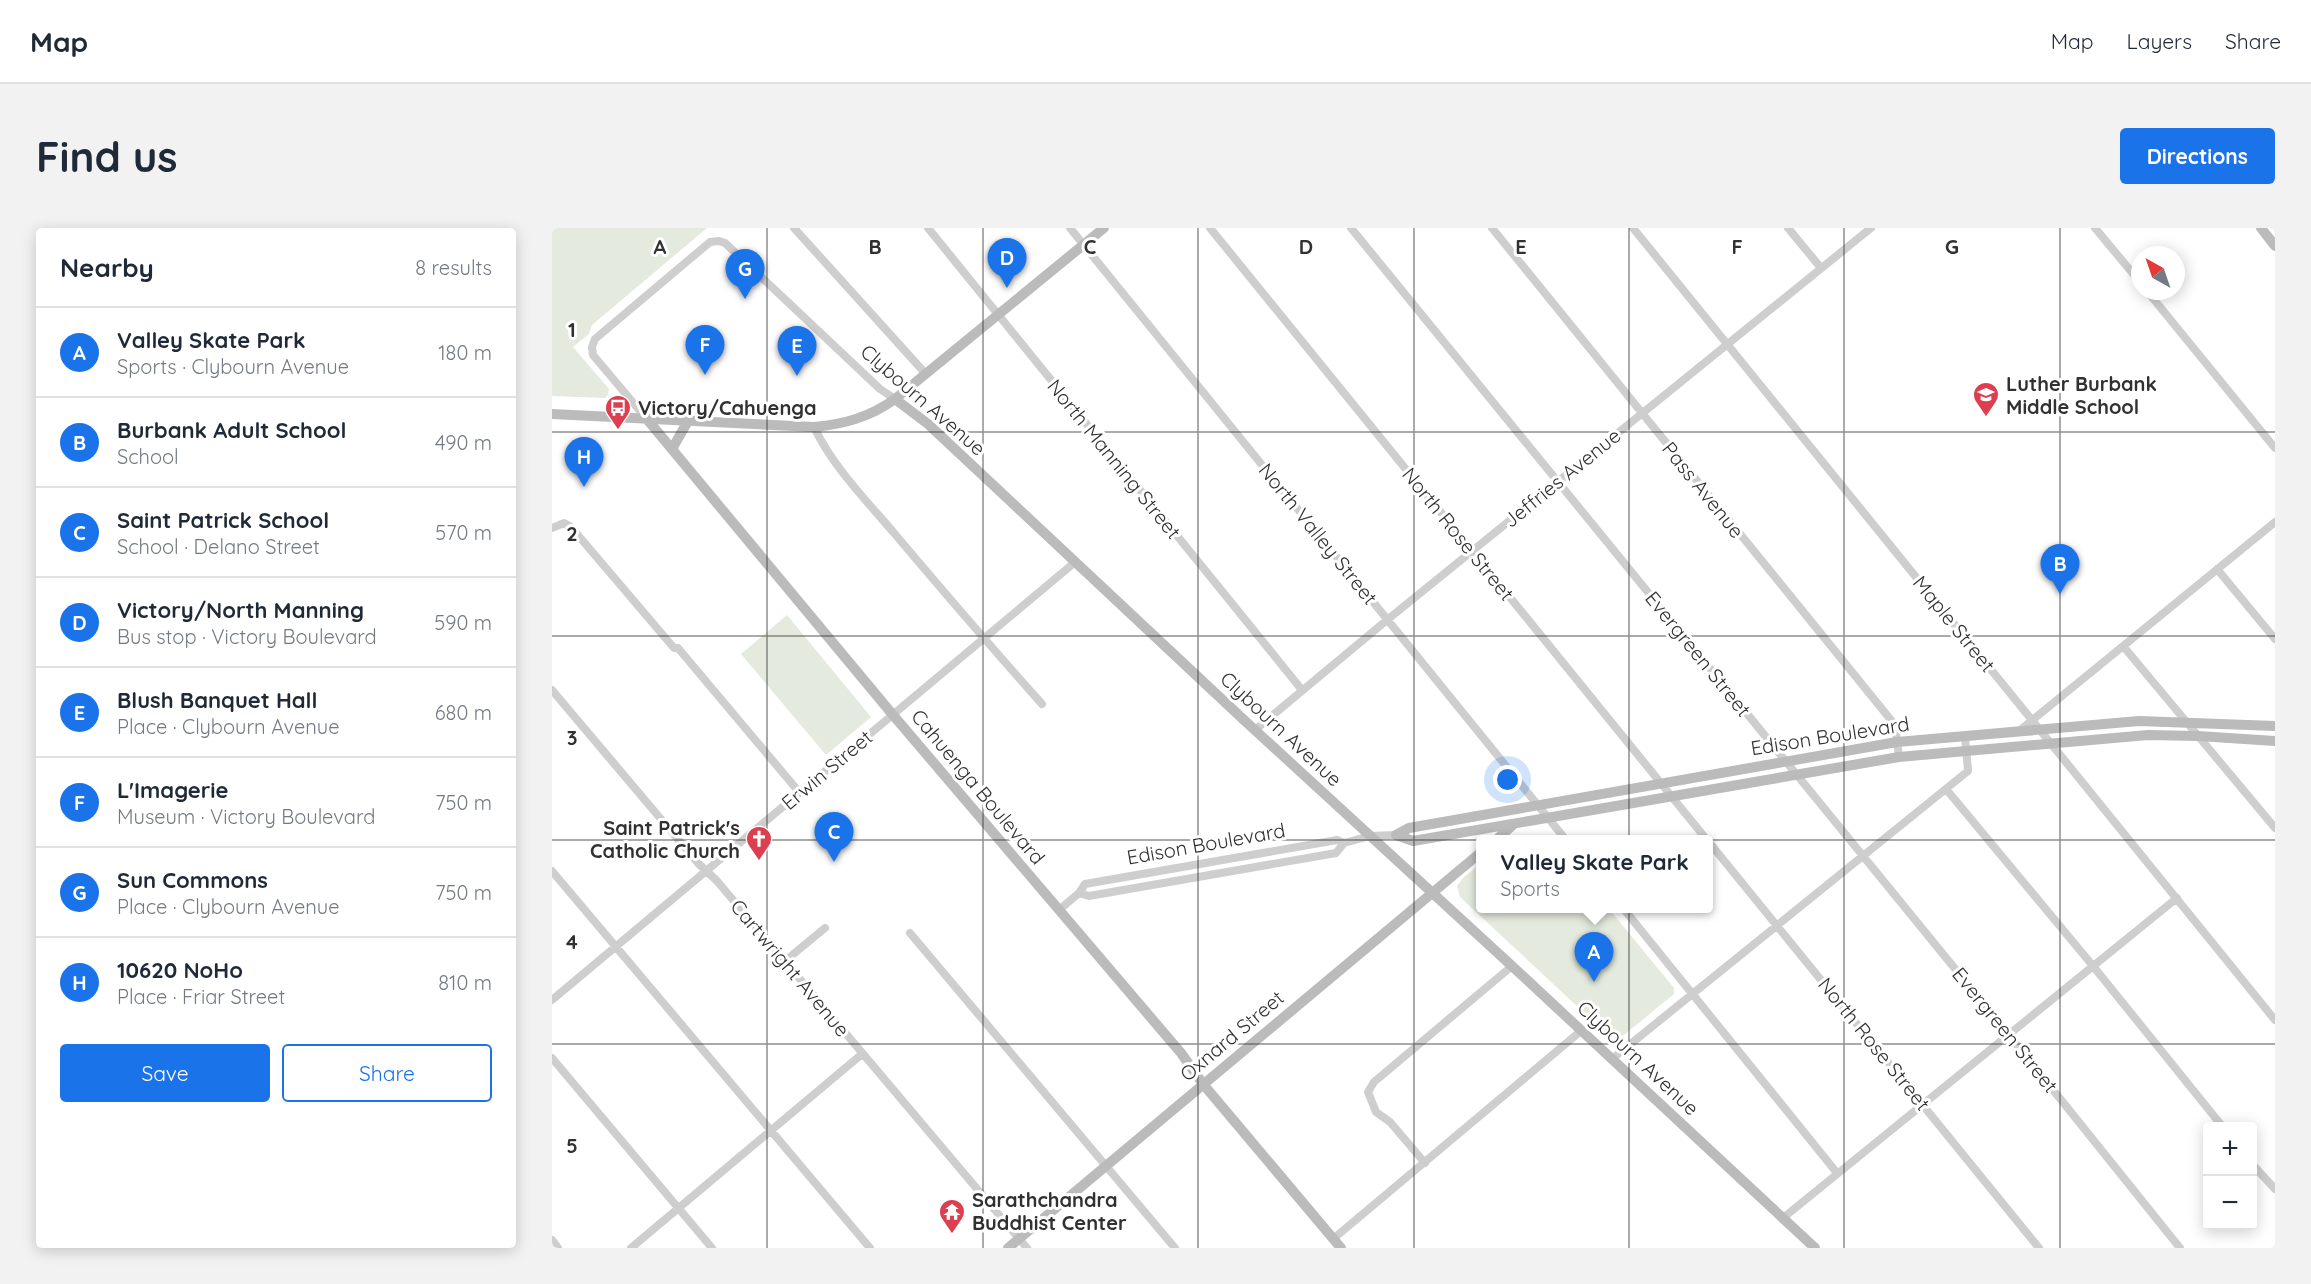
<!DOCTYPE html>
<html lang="en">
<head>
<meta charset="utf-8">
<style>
  :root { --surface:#fff; --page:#f2f2f3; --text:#1f2937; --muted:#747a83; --line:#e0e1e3; --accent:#1a73e8 }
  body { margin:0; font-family:Quicksand,sans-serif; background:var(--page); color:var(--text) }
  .controls { position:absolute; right:18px; bottom:18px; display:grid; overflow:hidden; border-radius:6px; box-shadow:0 3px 15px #0003 }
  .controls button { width:54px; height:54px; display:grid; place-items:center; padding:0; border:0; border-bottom:2px solid var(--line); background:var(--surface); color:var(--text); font:30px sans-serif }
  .compass { position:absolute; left:1579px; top:18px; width:54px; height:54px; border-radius:50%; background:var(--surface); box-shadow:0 3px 15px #0003; rotate:320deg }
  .you { position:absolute; left:956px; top:552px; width:21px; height:21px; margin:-15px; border:4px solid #fff; border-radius:50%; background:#1a73e8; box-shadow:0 0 0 9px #1a73e833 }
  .badge { display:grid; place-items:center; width:39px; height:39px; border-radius:50%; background:var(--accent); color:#fff; font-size:20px; font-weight:700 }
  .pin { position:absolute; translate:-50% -50px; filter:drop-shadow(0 2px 3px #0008) }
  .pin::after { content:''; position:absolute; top:32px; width:21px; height:18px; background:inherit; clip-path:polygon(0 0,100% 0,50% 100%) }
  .popup { position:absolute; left:924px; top:607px; width:237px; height:78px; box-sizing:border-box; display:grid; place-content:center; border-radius:6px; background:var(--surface); filter:drop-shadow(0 2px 4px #0005); font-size:20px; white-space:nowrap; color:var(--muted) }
  .popup b { font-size:22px; color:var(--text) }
  .popup::after { content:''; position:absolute; left:50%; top:100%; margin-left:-12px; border:12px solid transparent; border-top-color:var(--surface) }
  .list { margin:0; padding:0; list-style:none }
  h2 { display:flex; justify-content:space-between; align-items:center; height:78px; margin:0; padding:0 24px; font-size:26px }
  h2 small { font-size:20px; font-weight:400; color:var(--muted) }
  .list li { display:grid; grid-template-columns:39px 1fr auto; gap:18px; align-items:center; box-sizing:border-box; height:90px; padding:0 24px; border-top:2px solid var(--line) }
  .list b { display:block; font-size:22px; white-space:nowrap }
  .list p { margin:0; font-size:20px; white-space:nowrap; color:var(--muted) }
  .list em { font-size:20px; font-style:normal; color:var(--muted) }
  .actions { display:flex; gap:12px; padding:18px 24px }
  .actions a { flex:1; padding:14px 0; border:2px solid var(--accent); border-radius:6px; text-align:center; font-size:21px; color:var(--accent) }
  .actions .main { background:var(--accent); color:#fff }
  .map { position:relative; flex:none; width:1723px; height:1020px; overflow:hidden; border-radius:6px }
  header { display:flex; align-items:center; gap:36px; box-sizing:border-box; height:84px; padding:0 30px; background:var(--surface); border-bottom:2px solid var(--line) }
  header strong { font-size:28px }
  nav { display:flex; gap:33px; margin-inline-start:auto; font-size:21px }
  .intro { display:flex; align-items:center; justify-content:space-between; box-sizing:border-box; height:144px; padding:0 36px }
  h1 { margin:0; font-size:42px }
  .button { padding:15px 27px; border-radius:6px; background:var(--accent); color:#fff; font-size:21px; font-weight:700 }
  main { display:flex; gap:36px; padding:0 36px }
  aside { flex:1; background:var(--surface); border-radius:6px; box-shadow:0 3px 15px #0003 }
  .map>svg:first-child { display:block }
  .green { fill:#e4eadd }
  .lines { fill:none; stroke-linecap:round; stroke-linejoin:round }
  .minor { stroke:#cecece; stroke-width:8 }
  .secondary { stroke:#bbb; stroke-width:10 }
  .grid { fill:none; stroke:#313131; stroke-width:1.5; stroke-opacity:0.55 }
  .labels { text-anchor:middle; stroke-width:6; stroke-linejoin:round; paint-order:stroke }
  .poi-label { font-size:20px; font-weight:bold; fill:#313131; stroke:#fff; text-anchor:start }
  .street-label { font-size:20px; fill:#313131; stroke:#fff }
  .grid-label { font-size:20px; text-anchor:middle; font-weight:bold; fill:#313131; stroke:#fff; stroke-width:6; stroke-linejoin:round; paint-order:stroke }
</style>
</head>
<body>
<header>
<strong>Map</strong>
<nav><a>Map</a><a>Layers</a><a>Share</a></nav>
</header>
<div class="intro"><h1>Find us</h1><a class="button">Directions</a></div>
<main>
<aside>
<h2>Nearby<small>8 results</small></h2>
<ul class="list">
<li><span class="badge">A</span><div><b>Valley Skate Park</b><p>Sports · Clybourn Avenue</p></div><em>180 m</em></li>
<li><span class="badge">B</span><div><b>Burbank Adult School</b><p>School</p></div><em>490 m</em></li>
<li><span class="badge">C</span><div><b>Saint Patrick School</b><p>School · Delano Street</p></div><em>570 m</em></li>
<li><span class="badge">D</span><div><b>Victory/North Manning</b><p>Bus stop · Victory Boulevard</p></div><em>590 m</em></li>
<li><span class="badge">E</span><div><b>Blush Banquet Hall</b><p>Place · Clybourn Avenue</p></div><em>680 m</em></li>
<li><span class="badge">F</span><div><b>L'Imagerie</b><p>Museum · Victory Boulevard</p></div><em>750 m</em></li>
<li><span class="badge">G</span><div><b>Sun Commons</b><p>Place · Clybourn Avenue</p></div><em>750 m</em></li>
<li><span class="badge">H</span><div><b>10620 NoHo</b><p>Place · Friar Street</p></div><em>810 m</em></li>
</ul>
<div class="actions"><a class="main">Save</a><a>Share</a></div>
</aside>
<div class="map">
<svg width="1723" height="1020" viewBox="0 0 1723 1020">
  <rect width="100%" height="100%" fill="#fff"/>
  <path class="green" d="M0 0H155L40 97 37 106 21 119 57 161 56 167 53 170 0 168Z
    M235 387 319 489 274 527 189 426Z
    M928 636V680L1057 681 1122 760V766L1068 810 1058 809 908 669 905 658 911 650Z"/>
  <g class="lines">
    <path class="minor" d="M242 0 373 145
      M376 0 750 462
      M518 0 1014 612
      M658 0 1155 612
      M799 0 1457 807 1628 1020
      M940 0 1343 497 1347 529
      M1081 0 1723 792
      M1236 0 1269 40
      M1543 0 1588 54
      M1595 63 1723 220
      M94 190 41 127 40 119 43 111 158 14 167 13 173 15 328 161 343 171
      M262 199C281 239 314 272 342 305 391 363 440 420 490 476
      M0 300 12 295 19 299 122 420H126L247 564
      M1665 341 1723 411
      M1571 418 1723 600
      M0 462 146 635 165 653 475 1020
      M703 502 835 392 1319 0
      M1467 503 1723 294
      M1394 561 1541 738 1670 898
      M1156 613 1487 1020
      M0 643 318 1020
      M527 665 537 668 784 625 792 615
      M1071 680 1285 945
      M507 682 527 665 533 656 785 612 792 615 818 608 844 607
      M358 705 623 1020
      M233 733 273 700
      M0 772 522 335
      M0 830 160 1020
      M1060 831 1416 543 1413 508
      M873 935 838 894 824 884 816 864 822 854 960 738
      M1700 936 1723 961
      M1231 990 1625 670
      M781 1011 1030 802
      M0 1012 6 1020
      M79 1020 310 826"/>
    <path class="secondary" d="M1709 0 1723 18
      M343 171 376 196 692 492 960 738 1263 1020
      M0 186 262 199C293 196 318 189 343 171L552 0
      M94 190 341 487 629 825 651 856 789 1020
      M120 221 136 193
      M844 607 857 600 1345 514 1587 493 1723 498
      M844 607 861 613 1347 529 1596 507 1646 508 1723 513
      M944 612 962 596
      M456 1020 928 625"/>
  </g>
  <path class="grid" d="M215 0V1020M431 0V1020M646 0V1020M862 0V1020M1077 0V1020M1292 0V1020M1508 0V1020M0 204H1723M0 408H1723M0 612H1723M0 816H1723"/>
  <defs>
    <symbol id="school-pin" viewBox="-11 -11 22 30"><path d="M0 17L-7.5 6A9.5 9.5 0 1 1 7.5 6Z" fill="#db3f50" stroke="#fff"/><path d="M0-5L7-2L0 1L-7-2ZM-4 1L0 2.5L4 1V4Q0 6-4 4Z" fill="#fff"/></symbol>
    <symbol id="bus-pin" viewBox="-11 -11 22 30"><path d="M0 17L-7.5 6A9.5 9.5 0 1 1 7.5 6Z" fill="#db3f50" stroke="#fff"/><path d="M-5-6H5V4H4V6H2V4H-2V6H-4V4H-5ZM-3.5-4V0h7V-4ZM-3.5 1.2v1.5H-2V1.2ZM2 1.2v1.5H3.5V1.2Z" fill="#fff"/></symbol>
    <symbol id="church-pin" viewBox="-11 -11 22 30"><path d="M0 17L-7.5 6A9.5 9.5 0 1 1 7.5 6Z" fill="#db3f50" stroke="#fff"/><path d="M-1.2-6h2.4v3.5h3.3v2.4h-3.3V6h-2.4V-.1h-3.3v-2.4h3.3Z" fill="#fff"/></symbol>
    <symbol id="temple-pin" viewBox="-11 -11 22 30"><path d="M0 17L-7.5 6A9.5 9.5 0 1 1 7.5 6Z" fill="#db3f50" stroke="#fff"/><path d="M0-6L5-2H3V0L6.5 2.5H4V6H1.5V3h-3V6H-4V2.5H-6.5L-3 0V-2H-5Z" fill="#fff"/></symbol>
  </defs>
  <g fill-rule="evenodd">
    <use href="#school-pin" x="1419" y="152" width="30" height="40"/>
    <use href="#bus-pin" x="51" y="165" width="30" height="40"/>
    <use href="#church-pin" x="192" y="596" width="30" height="40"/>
    <use href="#temple-pin" x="385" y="969" width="30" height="40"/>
  </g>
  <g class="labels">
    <g class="poi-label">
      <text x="1454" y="163">Luther Burbank<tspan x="1454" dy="23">Middle School</tspan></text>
      <text x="86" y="187">Victory/Cahuenga</text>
      <text x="188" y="607" text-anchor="end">Saint Patrick's<tspan x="188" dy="23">Catholic Church</tspan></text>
      <text x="420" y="979">Sarathchandra<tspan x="420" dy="23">Buddhist Center</tspan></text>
    </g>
    <g class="street-label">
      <text transform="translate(371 172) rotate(41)" y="7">Clybourn Avenue</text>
      <text transform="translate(562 231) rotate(51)" y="7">North Manning Street</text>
      <text transform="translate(1010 250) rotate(-39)" y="7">Jeffries Avenue</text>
      <text transform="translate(1151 262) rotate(51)" y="7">Pass Avenue</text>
      <text transform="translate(766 306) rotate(51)" y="7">North Valley Street</text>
      <text transform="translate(906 306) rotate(51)" y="7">North Rose Street</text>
      <text transform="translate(1402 396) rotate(51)" y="7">Maple Street</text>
      <text transform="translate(1146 426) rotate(51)" y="7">Evergreen Street</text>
      <text transform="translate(729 501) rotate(43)" y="7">Clybourn Avenue</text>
      <text transform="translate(1278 508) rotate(-9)" y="7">Edison Boulevard</text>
      <text transform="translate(275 542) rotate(-40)" y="7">Erwin Street</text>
      <text transform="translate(426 559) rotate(50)" y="7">Cahuenga Boulevard</text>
      <text transform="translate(654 616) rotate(-10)" y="7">Edison Boulevard</text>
      <text transform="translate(238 740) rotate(50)" y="7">Cartwright Avenue</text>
      <text transform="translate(1453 802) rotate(51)" y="7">Evergreen Street</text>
      <text transform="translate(680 808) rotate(-40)" y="7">Oxnard Street</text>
      <text transform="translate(1322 816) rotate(51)" y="7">North Rose Street</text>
      <text transform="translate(1086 830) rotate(43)" y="7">Clybourn Avenue</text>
    </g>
  </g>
  <g class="grid-label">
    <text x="108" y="26">A</text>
    <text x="323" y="26">B</text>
    <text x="538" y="26">C</text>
    <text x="754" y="26">D</text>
    <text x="969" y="26">E</text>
    <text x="1185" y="26">F</text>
    <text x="1400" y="26">G</text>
    <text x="20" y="109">1</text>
    <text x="20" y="313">2</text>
    <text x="20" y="517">3</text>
    <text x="20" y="721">4</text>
    <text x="20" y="925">5</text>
  </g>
</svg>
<div class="controls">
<button>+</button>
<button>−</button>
</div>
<svg class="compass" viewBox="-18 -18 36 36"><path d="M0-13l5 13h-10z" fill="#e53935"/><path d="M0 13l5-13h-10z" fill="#747a83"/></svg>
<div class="you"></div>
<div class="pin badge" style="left:1042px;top:754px">A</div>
<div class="popup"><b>Valley Skate Park</b>Sports</div>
<div class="pin badge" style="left:1508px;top:366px">B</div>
<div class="pin badge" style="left:282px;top:634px">C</div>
<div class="pin badge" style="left:455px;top:60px">D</div>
<div class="pin badge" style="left:245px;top:148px">E</div>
<div class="pin badge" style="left:153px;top:147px">F</div>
<div class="pin badge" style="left:193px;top:71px">G</div>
<div class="pin badge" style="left:32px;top:259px">H</div>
</div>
</main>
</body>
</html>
